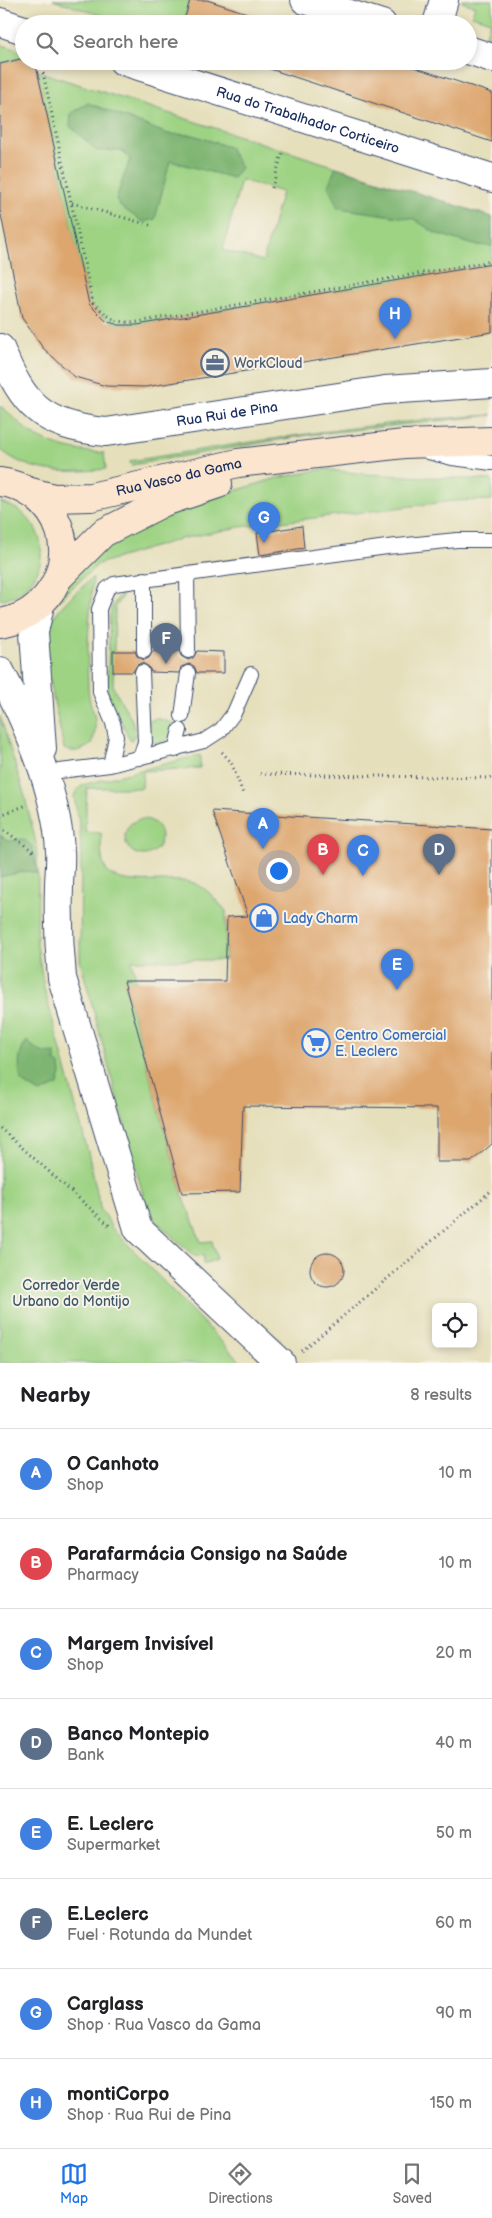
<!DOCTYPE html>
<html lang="en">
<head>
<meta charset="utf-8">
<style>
  :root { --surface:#fff; --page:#f6f6f6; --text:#202124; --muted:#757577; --line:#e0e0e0; --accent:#1a73e8 }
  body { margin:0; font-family:"Balsamiq Sans",sans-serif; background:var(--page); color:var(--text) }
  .controls { position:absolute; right:15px; bottom:15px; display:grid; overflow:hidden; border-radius:8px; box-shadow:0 2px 8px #0003 }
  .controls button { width:45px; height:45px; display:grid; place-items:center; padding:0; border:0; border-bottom:1px solid var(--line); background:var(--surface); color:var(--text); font:25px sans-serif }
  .you { position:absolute; left:278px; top:870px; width:18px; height:18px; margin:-12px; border:4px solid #fff; border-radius:50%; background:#1a73e8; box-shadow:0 0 0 8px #1a73e833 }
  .badge { display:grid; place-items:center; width:32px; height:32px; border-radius:50%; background:var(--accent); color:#fff; font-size:16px; font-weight:700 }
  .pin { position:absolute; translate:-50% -41px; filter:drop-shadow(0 1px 2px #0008) }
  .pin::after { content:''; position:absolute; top:26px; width:18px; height:15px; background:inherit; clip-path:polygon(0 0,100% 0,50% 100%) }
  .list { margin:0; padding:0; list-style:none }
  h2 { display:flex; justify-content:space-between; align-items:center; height:65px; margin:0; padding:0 20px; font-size:21px }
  h2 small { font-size:16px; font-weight:400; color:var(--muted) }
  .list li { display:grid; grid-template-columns:32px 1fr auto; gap:15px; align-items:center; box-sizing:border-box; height:90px; padding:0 20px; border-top:1px solid var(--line) }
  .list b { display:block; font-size:19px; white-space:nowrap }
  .list p { margin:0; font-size:16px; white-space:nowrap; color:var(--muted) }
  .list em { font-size:16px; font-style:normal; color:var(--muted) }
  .icon { flex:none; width:28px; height:28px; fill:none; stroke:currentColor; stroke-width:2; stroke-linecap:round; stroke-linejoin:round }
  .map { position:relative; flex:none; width:492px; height:1363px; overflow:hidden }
  .search { position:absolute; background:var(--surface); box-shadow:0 2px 8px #0003; left:15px; right:15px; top:15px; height:55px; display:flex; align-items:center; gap:12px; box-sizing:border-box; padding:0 18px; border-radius:28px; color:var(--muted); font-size:19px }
  .sheet { height:785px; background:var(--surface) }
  nav { display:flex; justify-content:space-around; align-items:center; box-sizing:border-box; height:70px; border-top:1px solid var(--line); background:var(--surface); font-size:14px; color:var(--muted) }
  nav a { display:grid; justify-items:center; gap:2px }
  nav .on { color:var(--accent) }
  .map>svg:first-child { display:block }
  .green { fill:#9ed384; stroke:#5c8171; fill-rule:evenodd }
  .forest { fill:#7eb572; stroke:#4c7268 }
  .building { fill:#dda66e }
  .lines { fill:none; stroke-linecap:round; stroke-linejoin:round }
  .service-casing { stroke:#39496c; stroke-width:16 }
  .minor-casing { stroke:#39496c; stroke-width:30 }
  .secondary-casing { stroke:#39496c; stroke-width:30 }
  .path { stroke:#39496c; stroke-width:3; stroke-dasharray:1 4; stroke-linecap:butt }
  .service { stroke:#fff; stroke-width:14 }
  .minor { stroke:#fff; stroke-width:28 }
  .secondary { stroke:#fbe5cf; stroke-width:28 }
  .labels { text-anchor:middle; stroke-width:4; stroke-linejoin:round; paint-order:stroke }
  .street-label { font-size:14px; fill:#1b2f5e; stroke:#f7f3e8 }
  .service-label { font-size:14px; fill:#4e5e75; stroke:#f7f3e8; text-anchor:start }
  .shop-label { font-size:14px; fill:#366cbe; stroke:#f7f3e8; text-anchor:start }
  .park-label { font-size:14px; fill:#3c5868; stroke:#f7f3e8 }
</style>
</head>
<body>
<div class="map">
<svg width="492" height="1363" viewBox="0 0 492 1363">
  <rect width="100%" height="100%" fill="#f7f3e8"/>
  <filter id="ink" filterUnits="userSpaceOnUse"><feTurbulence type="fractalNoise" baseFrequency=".02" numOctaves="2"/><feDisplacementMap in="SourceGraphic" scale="10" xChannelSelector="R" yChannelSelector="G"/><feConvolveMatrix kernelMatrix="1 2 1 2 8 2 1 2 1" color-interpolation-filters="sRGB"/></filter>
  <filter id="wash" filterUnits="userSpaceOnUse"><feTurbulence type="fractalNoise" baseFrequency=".0096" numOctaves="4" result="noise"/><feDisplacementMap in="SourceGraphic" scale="20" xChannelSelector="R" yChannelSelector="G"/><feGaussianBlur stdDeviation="1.12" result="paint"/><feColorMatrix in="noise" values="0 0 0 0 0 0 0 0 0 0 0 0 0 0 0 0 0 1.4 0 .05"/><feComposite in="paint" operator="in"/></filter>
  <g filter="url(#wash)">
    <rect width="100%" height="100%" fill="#e5dfbb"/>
    <path class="green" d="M53 0H190L183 24H128Z
      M462 0H492V40L485 38 490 21 472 15 475 6 462 2Z
      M0 44 24 52V58L0 64Z
      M37 71 492 217V264L137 325C112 325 107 321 89 304ZM241 180 282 192 263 261 223 250Z
      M0 406C10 412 17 422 26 429 49 447 76 451 104 453L106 469C69 473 30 475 0 449Z
      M492 415 308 435 131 465 130 461C251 442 370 422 492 415Z
      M325 469 362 474 492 480V500L453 501 240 527 180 539 98 564 55 604 67 583 128 528 228 493 277 478Z
      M0 502C55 517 55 588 0 600Z
      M93 577C90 613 86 650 88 687 89 713 101 714 92 744 82 750 76 754 64 749 58 714 38 651 53 619 61 603 80 590 93 577Z
      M121 594 123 595 115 607 113 687 132 720 135 734 131 741 112 705 107 691 110 616 112 606Z
      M0 716 25 797 36 843 38 874 37 945 44 988 88 1152 101 1211 106 1216 111 1227 242 1363H0Z
      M156 718 175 724C173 737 164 748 150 741L148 722Z
      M200 755V768L143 771 142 788H87L85 832 101 833C102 843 100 859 105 868 116 890 169 877 190 882 204 884 217 901 226 911L225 960H132L136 981 124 982 182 1193 201 1242 212 1241 217 1259 203 1264 204 1256 193 1255 157 1222 145 1202 80 960 81 858 80 828 74 797 76 791 82 785Z
      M125 837a18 18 0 1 1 36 0a18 18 0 1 1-36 0Z"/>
    <path class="forest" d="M88 103 168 134 193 135 229 147 241 168 233 178 170 161 155 219 143 222 121 207 116 199 130 159 121 150 97 151 70 126 71 113Z
      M336 167 492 217V246L474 245 435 233 414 219 338 208 328 186Z
      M0 835 8 841 23 839 32 846 38 874 28 871 0 877Z
      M27 1041C36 1050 42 1055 55 1053V1061L60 1065 61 1074 58 1085 40 1093 21 1081C18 1067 18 1053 27 1041Z"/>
    <g id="blocks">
      <path class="building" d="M190 0H207L268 20 267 24H183Z
        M24 58V61H35L89 304 106 321 119 325H137L492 264V332L145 387 106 386 75 377 43 348 22 318 0 210V64Z
        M258 61H395L492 93V142L258 65Z
        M302 526 304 548 260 555 257 533Z
        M113 651H135L137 656 144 660 149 658 153 651H179L181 656 188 660 193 658 197 651 224 652V673H197L194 666 189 664 181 667 179 673 151 672 149 667 142 663 137 665 133 672H113Z
        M212 811 492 829V1144L471 1162H437V1108L243 1106 240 1192 182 1193 124 981H225L227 917 248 916Z
        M310 1270a17 17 0 1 1 34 0a17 17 0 1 1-34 0Z"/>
    </g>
  </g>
  <g filter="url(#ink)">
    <use href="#blocks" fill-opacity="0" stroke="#39496c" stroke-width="1"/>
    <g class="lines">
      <defs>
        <path id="service" d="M428 452 452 458 492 463
          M187 573 188 651
          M144 651V579
          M182 716 188 673
          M175 750 180 730
          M140 758 145 742 142 672
          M110 765 116 737 113 723 100 692 99 609 107 589 114 584 387 547 457 540H492
          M43 773 110 765 204 741 221 730 234 713 251 674"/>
        <g id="minor">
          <path d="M305 0 382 24"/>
          <path d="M0 22 24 30"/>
          <path d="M437 24 444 0"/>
          <path d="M468 50 492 58"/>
          <path id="s1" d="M123 61 492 178"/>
          <path id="s2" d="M0 348C23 406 43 426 106 432L385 390 492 383"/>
          <path d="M40 605 34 632 42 749"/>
          <path d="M0 671C27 722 57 793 60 851 61 863 59 875 59 886 58 917 59 947 62 978L138 1229 281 1363"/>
        </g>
        <g id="secondary">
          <path d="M0 482C13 483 25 489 35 496 87 536 62 613 0 623"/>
          <path id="s3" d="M27 491 54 498 91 497 238 463 404 444 492 441"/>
          <path d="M59 577 103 533 164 502 218 484"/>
        </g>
      </defs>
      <use href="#service" class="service-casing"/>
      <use href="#minor" class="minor-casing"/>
      <use href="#secondary" class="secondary-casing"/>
      <path class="path" d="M43 73 93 303C110 318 114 323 137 322L492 261
        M272 188 283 150
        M72 203 153 226
        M222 752 231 762 244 796
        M260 774 492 778
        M0 815 27 805
        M0 827 34 852
        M0 1128 110 1226
        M302 1351 492 1190"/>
      <use href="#service" class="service"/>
      <use href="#minor" class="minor"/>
      <use href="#secondary" class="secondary"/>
    </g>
  </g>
  <defs>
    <symbol id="office-ring" viewBox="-11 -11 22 22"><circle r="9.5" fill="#f7f3e8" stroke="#5c6f8a" stroke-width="1.5"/><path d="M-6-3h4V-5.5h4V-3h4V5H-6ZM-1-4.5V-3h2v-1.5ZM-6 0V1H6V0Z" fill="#5c6f8a"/></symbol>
    <symbol id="shop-ring" viewBox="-11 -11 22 22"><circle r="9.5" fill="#f7f3e8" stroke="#3f7fe0" stroke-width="1.5"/><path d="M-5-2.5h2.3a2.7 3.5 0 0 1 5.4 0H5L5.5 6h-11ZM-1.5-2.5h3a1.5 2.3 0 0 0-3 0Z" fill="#3f7fe0"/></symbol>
    <symbol id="supermarket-ring" viewBox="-11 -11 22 22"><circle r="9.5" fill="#f7f3e8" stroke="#3f7fe0" stroke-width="1.5"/><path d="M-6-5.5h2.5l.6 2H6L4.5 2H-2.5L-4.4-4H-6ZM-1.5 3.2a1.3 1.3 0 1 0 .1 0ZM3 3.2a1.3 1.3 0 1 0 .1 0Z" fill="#3f7fe0"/></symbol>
  </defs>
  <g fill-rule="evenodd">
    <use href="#office-ring" x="199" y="347" width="32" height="32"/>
    <use href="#shop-ring" x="248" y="902" width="32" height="32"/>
    <use href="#supermarket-ring" x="300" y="1027" width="32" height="32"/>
  </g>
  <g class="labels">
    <g class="street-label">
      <text dy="5" stroke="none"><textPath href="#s1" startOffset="194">Rua do Trabalhador Corticeiro</textPath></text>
      <text dy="5" stroke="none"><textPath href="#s2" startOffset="268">Rua Rui de Pina</textPath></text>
      <text dy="5" stroke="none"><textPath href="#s3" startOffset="155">Rua Vasco da Gama</textPath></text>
    </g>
    <g class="service-label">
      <text x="234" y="368">WorkCloud</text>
    </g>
    <g class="shop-label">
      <text x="283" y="923">Lady Charm</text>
      <text x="335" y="1040">Centro Comercial<tspan x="335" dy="16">E. Leclerc</tspan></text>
    </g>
    <g class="park-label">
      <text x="71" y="1290">Corredor Verde<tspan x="71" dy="16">Urbano do Montijo</tspan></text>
    </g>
  </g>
</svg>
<div class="controls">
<button><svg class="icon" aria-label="locate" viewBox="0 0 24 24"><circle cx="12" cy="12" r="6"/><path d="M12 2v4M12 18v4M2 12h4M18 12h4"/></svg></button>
</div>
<div class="you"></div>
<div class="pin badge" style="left:263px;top:849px;background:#3f7fe0">A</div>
<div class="pin badge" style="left:323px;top:875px;background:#e0444e">B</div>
<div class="pin badge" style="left:363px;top:876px;background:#3f7fe0">C</div>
<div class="pin badge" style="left:439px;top:875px;background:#5c6f8a">D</div>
<div class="pin badge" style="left:397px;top:990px;background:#3f7fe0">E</div>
<div class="pin badge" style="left:166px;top:664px;background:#5c6f8a">F</div>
<div class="pin badge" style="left:264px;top:543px;background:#3f7fe0">G</div>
<div class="pin badge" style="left:395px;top:339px;background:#3f7fe0">H</div>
<div class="search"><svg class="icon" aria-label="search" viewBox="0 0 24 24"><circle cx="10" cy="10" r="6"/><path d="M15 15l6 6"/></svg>Search here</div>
</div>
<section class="sheet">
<h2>Nearby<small>8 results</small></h2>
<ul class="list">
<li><span class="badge" style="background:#3f7fe0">A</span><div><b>O Canhoto</b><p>Shop</p></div><em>10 m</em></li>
<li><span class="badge" style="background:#e0444e">B</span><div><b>Parafarmácia Consigo na Saúde</b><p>Pharmacy</p></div><em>10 m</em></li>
<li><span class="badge" style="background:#3f7fe0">C</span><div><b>Margem Invisível</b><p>Shop</p></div><em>20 m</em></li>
<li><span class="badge" style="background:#5c6f8a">D</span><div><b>Banco Montepio</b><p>Bank</p></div><em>40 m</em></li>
<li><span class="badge" style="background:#3f7fe0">E</span><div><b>E. Leclerc</b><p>Supermarket</p></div><em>50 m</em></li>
<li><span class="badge" style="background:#5c6f8a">F</span><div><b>E.Leclerc</b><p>Fuel · Rotunda da Mundet</p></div><em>60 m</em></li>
<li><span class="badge" style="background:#3f7fe0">G</span><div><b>Carglass</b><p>Shop · Rua Vasco da Gama</p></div><em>90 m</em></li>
<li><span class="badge" style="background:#3f7fe0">H</span><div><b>montiCorpo</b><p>Shop · Rua Rui de Pina</p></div><em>150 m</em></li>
</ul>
</section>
<nav>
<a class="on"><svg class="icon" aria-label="map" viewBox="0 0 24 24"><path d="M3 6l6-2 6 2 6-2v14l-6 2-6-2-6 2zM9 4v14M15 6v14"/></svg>Map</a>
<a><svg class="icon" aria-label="directions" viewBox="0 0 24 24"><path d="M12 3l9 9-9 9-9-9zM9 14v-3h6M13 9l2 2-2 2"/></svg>Directions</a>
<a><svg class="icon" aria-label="saved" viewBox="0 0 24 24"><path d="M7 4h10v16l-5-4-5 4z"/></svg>Saved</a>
</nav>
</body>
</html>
